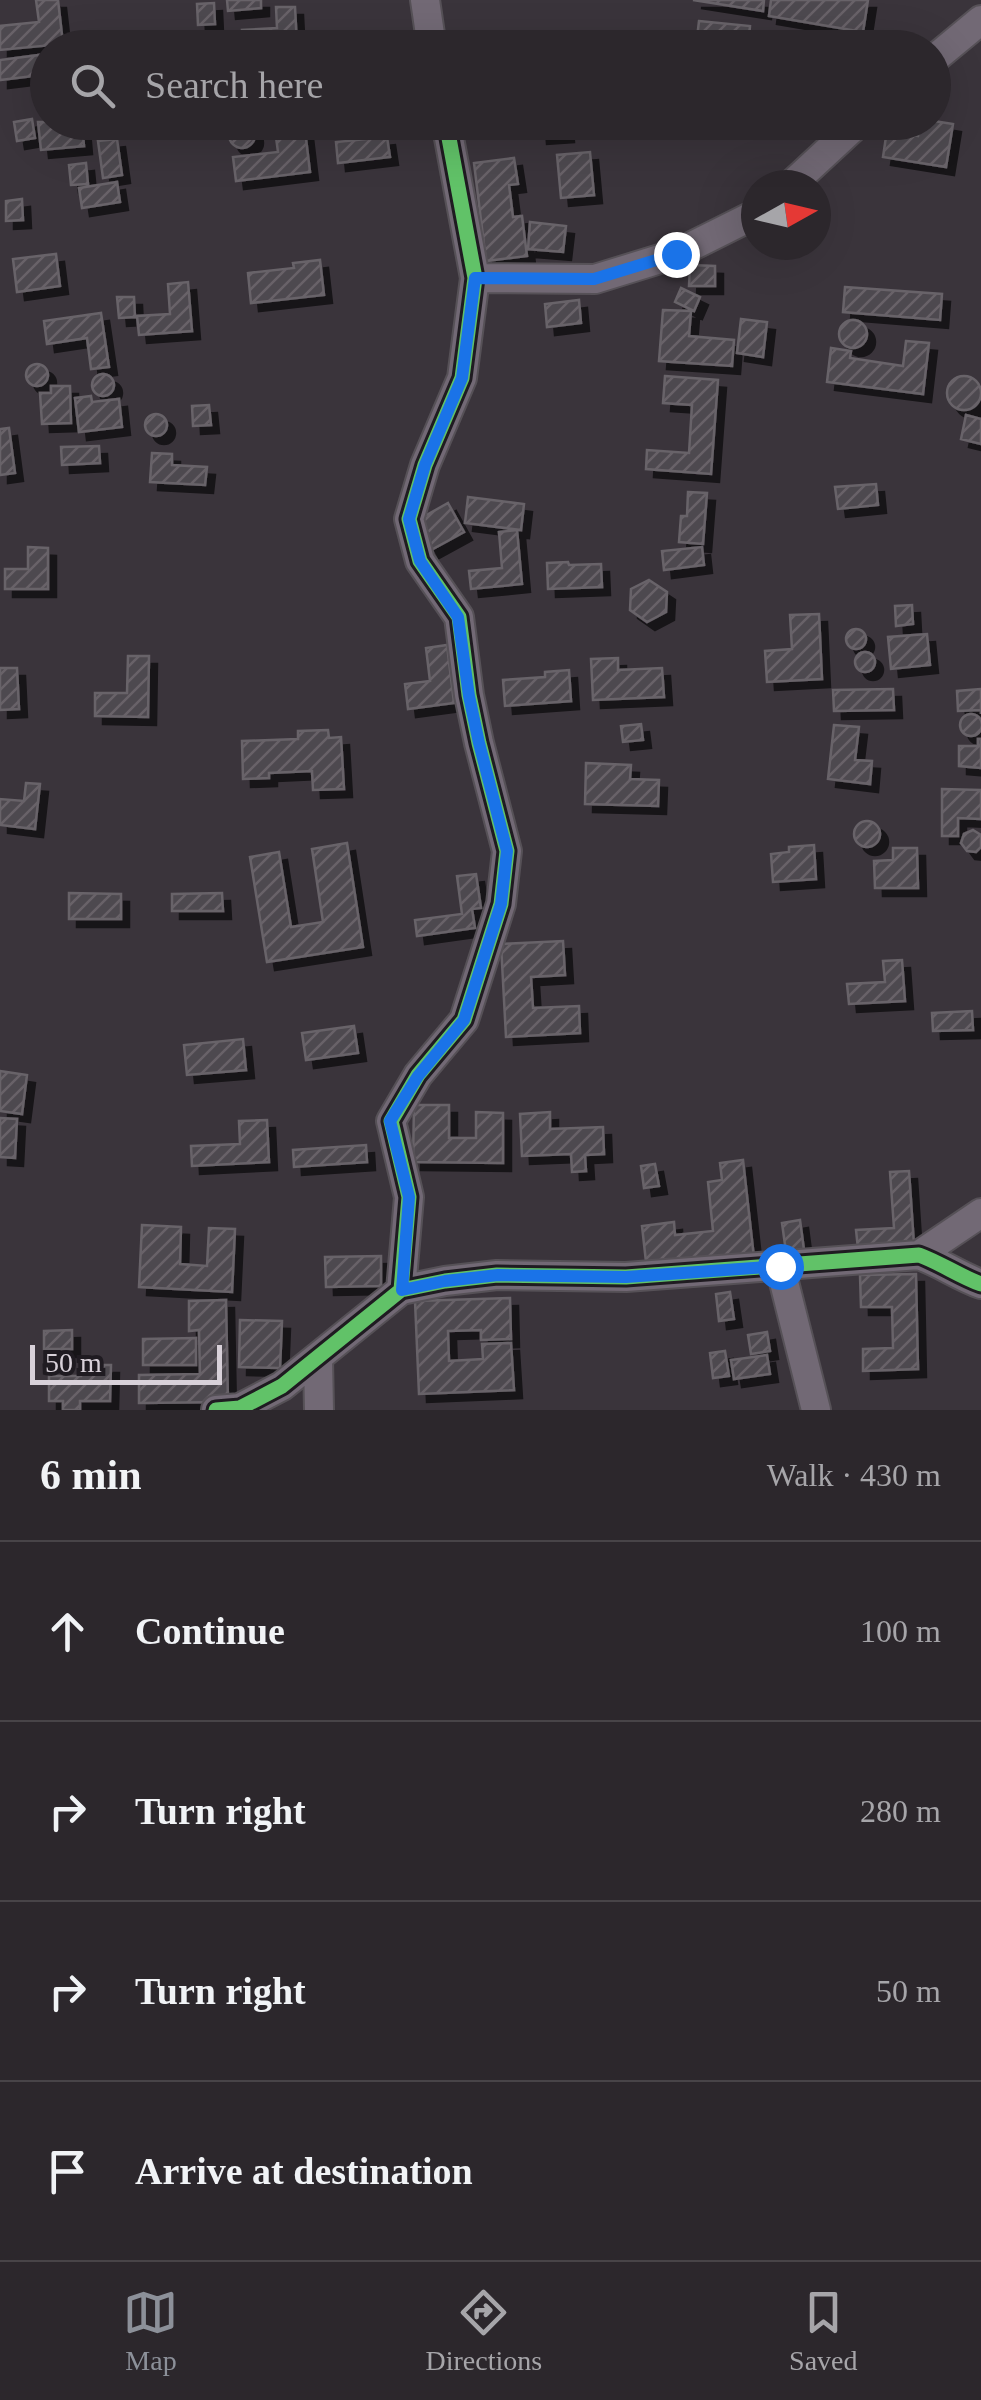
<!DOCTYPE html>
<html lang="en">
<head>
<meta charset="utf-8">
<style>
  :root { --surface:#2c272c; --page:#342f34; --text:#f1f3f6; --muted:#a6a5a9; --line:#484448; --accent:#8c9099 }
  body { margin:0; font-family:Georgia,serif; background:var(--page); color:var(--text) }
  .compass { position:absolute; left:741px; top:170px; width:90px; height:90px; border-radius:50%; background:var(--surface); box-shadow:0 10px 40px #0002; rotate:82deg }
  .scale { position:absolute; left:30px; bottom:25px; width:192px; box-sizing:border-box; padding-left:10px; border:5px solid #d8d1d9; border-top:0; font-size:28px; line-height:35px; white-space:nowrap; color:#d8d1d9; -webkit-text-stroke:8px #1f1b21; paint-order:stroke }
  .stop { position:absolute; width:30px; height:30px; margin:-22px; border:8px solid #1a73e8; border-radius:50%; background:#fff }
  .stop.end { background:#1a73e8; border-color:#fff; box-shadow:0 2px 10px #0008 }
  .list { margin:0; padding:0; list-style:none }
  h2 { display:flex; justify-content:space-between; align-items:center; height:130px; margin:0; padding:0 40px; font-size:42px }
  h2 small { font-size:32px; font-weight:400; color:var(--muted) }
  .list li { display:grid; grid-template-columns:65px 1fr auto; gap:30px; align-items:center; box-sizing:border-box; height:180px; padding:0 40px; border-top:2px solid var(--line) }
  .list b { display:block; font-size:38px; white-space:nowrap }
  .list em { font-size:32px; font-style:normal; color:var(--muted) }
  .icon { flex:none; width:55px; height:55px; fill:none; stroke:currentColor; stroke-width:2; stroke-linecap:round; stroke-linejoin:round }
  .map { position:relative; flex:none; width:981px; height:1410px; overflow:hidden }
  .search { position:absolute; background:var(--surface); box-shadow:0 10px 40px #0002; left:30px; right:30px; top:30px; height:110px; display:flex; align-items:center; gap:25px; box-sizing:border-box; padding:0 35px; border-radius:55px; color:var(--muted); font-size:38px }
  .sheet { height:850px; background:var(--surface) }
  nav { display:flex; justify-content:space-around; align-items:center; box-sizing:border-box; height:140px; border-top:2px solid var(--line); background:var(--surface); font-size:28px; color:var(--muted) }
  nav a { display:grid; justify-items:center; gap:5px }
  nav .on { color:var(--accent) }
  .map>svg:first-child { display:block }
  .building { fill:url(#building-hatch); stroke:#686369; stroke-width:2.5; filter:url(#shadow) }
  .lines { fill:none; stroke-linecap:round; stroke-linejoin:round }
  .minor-casing { stroke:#565157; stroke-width:32 }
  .minor { stroke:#726975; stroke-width:28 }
  .cycleway-casing { stroke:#1f1b21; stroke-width:21 }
  .cycleway { stroke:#61c268; stroke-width:15 }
  .route { stroke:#1a73e8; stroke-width:12 }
</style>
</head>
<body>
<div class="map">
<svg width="981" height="1410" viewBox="0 0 981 1410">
  <defs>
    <pattern id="building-hatch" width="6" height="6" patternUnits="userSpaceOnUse" patternTransform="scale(2.5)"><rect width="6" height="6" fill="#4e494f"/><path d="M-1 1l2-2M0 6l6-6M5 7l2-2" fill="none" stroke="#676268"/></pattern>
    <filter id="shadow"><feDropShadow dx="8" dy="8" stdDeviation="0" flood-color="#0009"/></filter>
  </defs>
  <rect width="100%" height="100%" fill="#3a343b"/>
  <path class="building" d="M36 0H58L63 44 0 50V26L39 22Z
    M227 0H261V8L228 11Z
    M693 0H764L763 11Z
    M771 0H868L863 32 769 16Z
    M214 3 215 24 198 25 197 4Z
    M276 7H295L297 46 243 48 242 30 277 28Z
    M699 21 750 26 748 48 696 46Z
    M39 55 42 75 0 80V60Z
    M32 119 35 138 17 141 14 122Z
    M934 121 953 124 946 167 883 157 887 130 918 136 920 122Z
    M229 135a13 13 0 1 1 26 0a13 13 0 1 1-26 0Z
    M38 122H61L62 125 82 123 84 146 41 150Z
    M274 122H304L310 172 236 181 233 157 278 152Z
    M538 122H565L566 134 539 136Z
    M387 137 390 157 338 163 336 142Z
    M117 139 122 175 103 178 98 141Z
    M590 152 594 195 561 198 557 155Z
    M514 158 518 184 509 185 513 217 522 216 527 256 486 261 474 163Z
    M86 163 88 184 71 185 69 165Z
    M117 182 120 202 82 208 79 188Z
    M22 199 23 220 6 221V201Z
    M530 222 566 226 563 252 528 249Z
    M56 254 60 286 17 292 13 259Z
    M320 260 324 295 251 303 248 273 294 268 293 263Z
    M690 265 715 266V286H689Z
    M188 282 192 331 139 335 137 316 170 314 168 284Z
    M845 287 942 294 940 320 843 312Z
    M681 288 700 297 694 311 675 302Z
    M117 297H134L135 317 119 318Z
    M579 300 581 323 547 327 545 304Z
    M663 310 691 311 689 336 734 340 732 366 659 361Z
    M101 313 109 367 91 369 87 338 47 344 44 321Z
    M741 319 767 322 763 357 737 353Z
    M839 334a14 14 0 1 1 28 0a14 14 0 1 1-28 0Z
    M906 341 929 343 923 394 827 382 831 348 851 351 850 358 903 366Z
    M26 375a11 11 0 1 1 22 0a11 11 0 1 1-22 0Z
    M92 385a11 11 0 1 1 22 0a11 11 0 1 1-22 0Z
    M947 393a17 17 0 1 1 34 0a17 17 0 1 1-34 0Z
    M665 376 718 380 711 474 646 469 647 450 689 453 692 405 663 403Z
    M51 386H70L71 423 42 424 40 393H51Z
    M91 396 92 402 119 399 122 427 79 432 75 398Z
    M209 405 211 425 193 426 192 406Z
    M145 425a11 11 0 1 1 22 0a11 11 0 1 1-22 0Z
    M966 415 981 419V444L961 439Z
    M9 428 15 473 0 475V429Z
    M99 446 100 463 62 465 61 447Z
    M152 453 172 454V465L207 467 205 485 150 482Z
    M876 484 878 505 838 509 835 487Z
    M688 492 707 493 703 544 679 542 681 516H687Z
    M468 497 524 504 521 530 465 523Z
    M448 503 464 532 431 550 416 521Z
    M517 530 522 584 471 589 469 571 502 568 499 532Z
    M28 547 48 548V589H5V569H28Z
    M702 547 704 565 664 570 662 551Z
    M568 562 569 565 601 564 602 587 548 589 547 563Z
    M649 580 667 592 666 612 647 622 630 610 631 589Z
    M912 605 913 624 896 626 895 606Z
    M819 614 822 679 767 682 765 651 792 649 790 615Z
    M846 639a10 10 0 1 1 20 0a10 10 0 1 1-20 0Z
    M927 634 930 665 891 669 888 637Z
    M447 645 454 703 408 709 405 684 430 681 426 648Z
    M855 662a10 10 0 1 1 20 0a10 10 0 1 1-20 0Z
    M128 656H149L148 717 95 716V693H127Z
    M618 658V670L662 668 664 697 593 700 591 659Z
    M0 668H17L19 709 0 710Z
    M569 670 571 701 505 706 503 680 545 677V672Z
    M893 689 894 710 834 711 833 690Z
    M981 689V714V710L958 711 957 691Z
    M960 725a11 11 0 1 1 22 0a11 11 0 1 1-22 0Z
    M641 724 643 740 623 742 621 726Z
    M834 725 859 727 855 760 872 761 870 784 828 779Z
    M328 730 329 738 341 737 344 789 313 790 312 771 269 773V778L243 779 242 741 298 739V731Z
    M978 739H981V768L959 766V746H978Z
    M586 763 631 765 630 779 659 780 658 806 585 804Z
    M26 783 40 784 35 829 0 825V799L24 801Z
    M942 789 981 790V819L958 818V836H942Z
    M854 834a13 13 0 1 1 26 0a13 13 0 1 1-26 0Z
    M973 830 981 835V847L976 852 967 851 961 843 964 834Z
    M347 843 363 947 267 962 250 857 279 852 291 927 323 922 312 849Z
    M814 845 816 879 773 882 771 854 789 852V847Z
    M893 848H917L918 888H875L874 861 893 860Z
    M476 874 481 908 472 909 475 928 417 936 415 920 462 914 457 876Z
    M69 893 121 894V919H69Z
    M222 893 223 911H172V894Z
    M563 941 565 975 531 977 533 1008 579 1006 580 1033 506 1037 501 944Z
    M902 960 905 1001 849 1004 847 984 885 982 883 961Z
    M972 1011 973 1030 933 1031 932 1013Z
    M354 1026 358 1053 306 1060 302 1033Z
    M243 1039 246 1070 187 1075 184 1045Z
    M0 1071 27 1075 22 1114 0 1111Z
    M414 1105H449V1138H476V1112L503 1113V1163L413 1162Z
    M550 1112V1129L603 1127 604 1154 585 1155 586 1171 572 1172 571 1154 522 1156 520 1114Z
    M0 1118 17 1119 15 1158 0 1157Z
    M267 1120 269 1162 192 1166 191 1146 240 1144 239 1121Z
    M366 1145 367 1162 294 1167 293 1150Z
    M743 1160 754 1258 647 1271 642 1226 674 1222 675 1235 713 1231 708 1182 722 1180 720 1163Z
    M655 1164 659 1186 644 1188 641 1166Z
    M909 1171 914 1245 858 1249 856 1230 894 1228 890 1172Z
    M800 1220 804 1250 786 1252 782 1223Z
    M142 1225 181 1227 180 1264 207 1266 209 1228 235 1229 232 1292 139 1287Z
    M381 1256V1286L326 1287 325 1257Z
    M916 1274 918 1369 863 1371V1349L893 1348 892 1307H861L860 1275Z
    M730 1292 734 1319 719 1321 716 1294Z
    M510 1298 511 1339 481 1340V1330L448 1331 449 1361 483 1359 482 1344 511 1343 514 1390 419 1394 415 1301Z
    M226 1300 228 1402 139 1403V1375L200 1374 199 1330 189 1331V1301Z
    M240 1320 282 1321 280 1368 239 1367Z
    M72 1330V1349H44V1331Z
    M767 1332 770 1351 751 1354 748 1335Z
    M196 1338V1365H143V1339Z
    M725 1351 729 1376 713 1378 710 1353Z
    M767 1355 770 1374 734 1379 731 1360Z
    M81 1365H111L110 1401H80V1410H63V1401H49V1376H81Z"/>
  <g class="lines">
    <defs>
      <path id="minor" d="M425 0 432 48
        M934 59 981 20
        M791 185 859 122
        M475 278 595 279 676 254 756 214
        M919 1255 981 1213
        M780 1266 816 1410
        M401 1290 409 1197 391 1121 418 1075 464 1020 501 904 507 851 479 743 469 695 459 617 420 561 409 519 425 465 462 378 475 278 446 122
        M318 1359 319 1410
        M216 1410 240 1408 282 1386 401 1290 445 1281 497 1275 626 1277 919 1255C941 1263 959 1276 981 1284"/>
    </defs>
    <use href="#minor" class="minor-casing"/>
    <use href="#minor" class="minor"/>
    <defs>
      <path id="cycleway" d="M401 1290 409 1197 391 1121 418 1075 464 1020 501 904 507 851 479 743 469 695 459 617 420 561 409 519 425 465 462 378 475 278 446 122
        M216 1410 240 1408 282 1386 401 1290 445 1281 497 1275 626 1277 919 1255C941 1263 959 1276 981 1284"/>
    </defs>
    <use href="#cycleway" class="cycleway-casing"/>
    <use href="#cycleway" class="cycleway"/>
  </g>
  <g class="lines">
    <path class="route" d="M676 254 594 279 475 278 462 378 425 465 409 519 420 561 458 617 469 696 479 743 507 851 501 904 464 1020 418 1076 390 1121 409 1197 402 1290 445 1281 498 1275 626 1277 780 1266"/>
  </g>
</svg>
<svg class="compass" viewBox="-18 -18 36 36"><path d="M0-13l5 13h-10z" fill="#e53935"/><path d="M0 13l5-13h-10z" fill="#a6a5a9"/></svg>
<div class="scale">50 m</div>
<div class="stop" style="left:780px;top:1266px"></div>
<div class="stop end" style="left:676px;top:254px"></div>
<div class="search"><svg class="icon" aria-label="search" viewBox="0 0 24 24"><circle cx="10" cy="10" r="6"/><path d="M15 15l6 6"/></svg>Search here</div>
</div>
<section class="sheet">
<h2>6 min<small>Walk · 430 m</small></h2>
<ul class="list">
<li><svg class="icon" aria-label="ahead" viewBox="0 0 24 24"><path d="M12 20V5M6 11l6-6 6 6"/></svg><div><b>Continue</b></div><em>100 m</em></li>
<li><svg class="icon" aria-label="right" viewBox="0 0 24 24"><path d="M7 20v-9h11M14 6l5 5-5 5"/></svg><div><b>Turn right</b></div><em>280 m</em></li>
<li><svg class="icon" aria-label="right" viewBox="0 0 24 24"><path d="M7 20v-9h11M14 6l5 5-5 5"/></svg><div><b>Turn right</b></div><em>50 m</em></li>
<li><svg class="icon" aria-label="arrive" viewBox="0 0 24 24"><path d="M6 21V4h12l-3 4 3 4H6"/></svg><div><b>Arrive at destination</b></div></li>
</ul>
</section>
<nav>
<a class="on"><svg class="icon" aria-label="map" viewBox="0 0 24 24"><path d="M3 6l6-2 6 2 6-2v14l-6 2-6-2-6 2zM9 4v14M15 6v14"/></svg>Map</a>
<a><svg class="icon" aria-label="directions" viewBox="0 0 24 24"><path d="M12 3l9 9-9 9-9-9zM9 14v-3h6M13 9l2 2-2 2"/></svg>Directions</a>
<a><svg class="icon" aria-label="saved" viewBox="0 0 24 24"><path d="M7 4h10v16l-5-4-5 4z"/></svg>Saved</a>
</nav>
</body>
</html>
